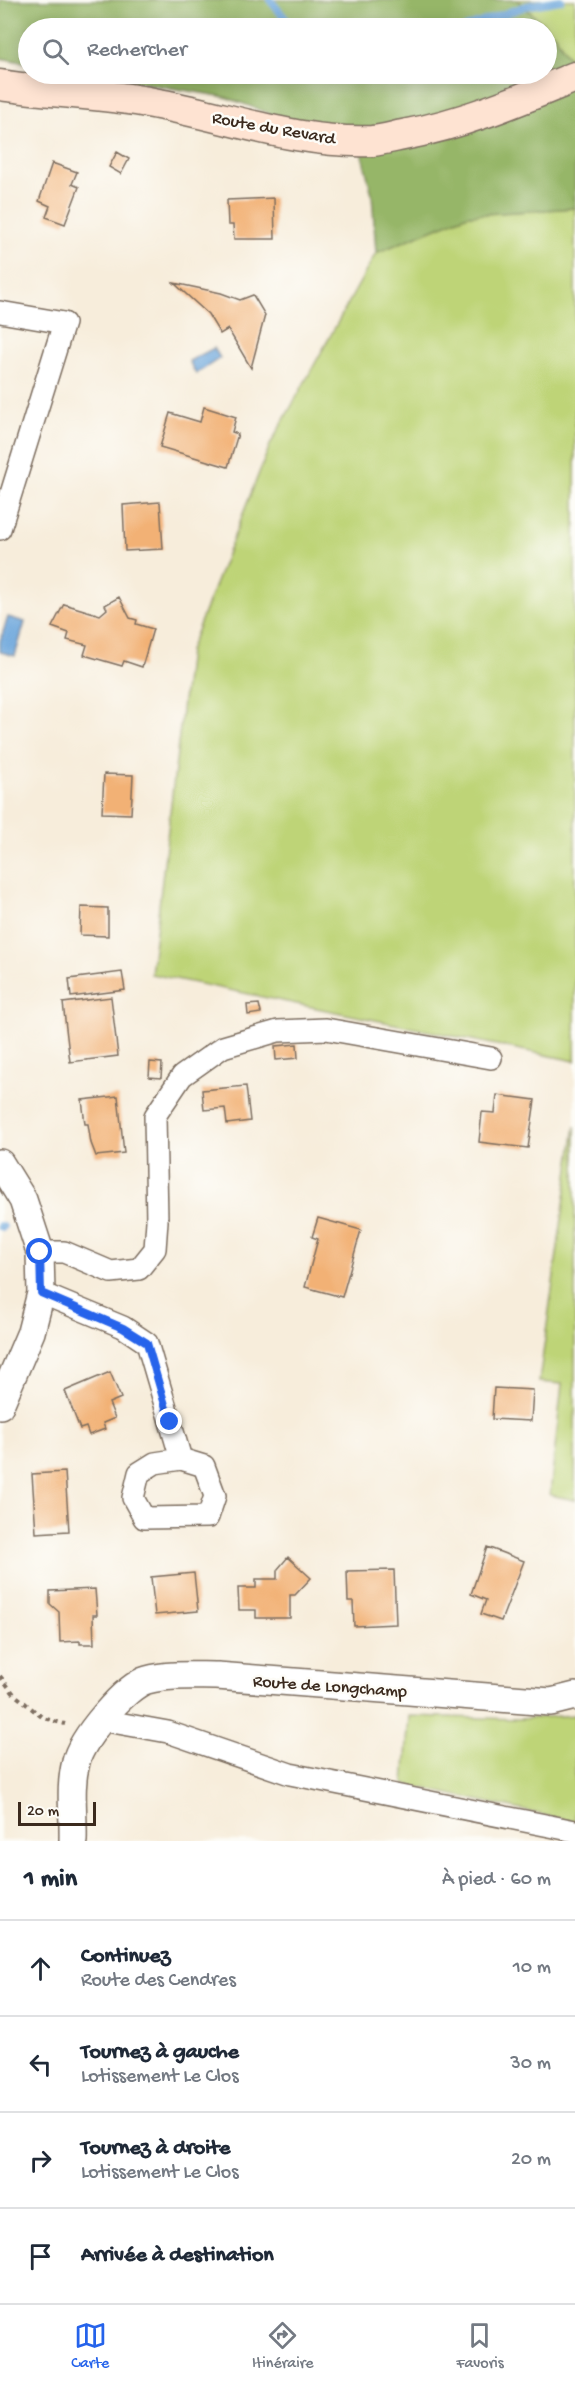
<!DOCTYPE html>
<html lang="fr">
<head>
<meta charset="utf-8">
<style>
  :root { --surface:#fff; --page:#f6f6f7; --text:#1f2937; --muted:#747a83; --line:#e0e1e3; --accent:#2563eb }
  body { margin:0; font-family:"Gochi Hand",sans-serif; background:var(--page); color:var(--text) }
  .scale { position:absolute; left:18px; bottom:15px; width:78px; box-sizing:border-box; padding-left:6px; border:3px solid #3b2a1e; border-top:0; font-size:16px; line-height:21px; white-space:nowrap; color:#3b2a1e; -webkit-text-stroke:4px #fdfcf7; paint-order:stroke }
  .stop { position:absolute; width:18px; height:18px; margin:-14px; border:4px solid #2563eb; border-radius:50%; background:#fff }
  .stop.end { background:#2563eb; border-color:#fff; box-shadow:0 2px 6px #0008 }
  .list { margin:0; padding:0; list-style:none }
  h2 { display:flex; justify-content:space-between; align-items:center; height:78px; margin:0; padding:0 24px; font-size:26px }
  h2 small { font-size:20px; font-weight:400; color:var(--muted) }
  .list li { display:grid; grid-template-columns:39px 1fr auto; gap:18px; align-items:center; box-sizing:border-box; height:96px; padding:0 24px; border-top:2px solid var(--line) }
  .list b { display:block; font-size:22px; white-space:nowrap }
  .list p { margin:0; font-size:20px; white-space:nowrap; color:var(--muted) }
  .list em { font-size:20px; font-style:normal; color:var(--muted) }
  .icon { flex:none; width:33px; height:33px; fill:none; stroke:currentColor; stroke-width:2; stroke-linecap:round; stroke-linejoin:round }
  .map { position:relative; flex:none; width:575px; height:1841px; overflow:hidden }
  .search { position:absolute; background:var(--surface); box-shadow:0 3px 15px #0003; left:18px; right:18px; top:18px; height:66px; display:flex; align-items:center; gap:15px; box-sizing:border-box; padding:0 21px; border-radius:33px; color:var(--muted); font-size:22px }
  .sheet { height:462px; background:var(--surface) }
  nav { display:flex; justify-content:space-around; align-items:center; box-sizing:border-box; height:84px; border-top:2px solid var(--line); background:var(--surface); font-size:16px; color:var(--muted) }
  nav a { display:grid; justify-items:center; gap:3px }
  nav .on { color:var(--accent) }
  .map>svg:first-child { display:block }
  .green { fill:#bed477; stroke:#7c7f4a; stroke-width:1.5 }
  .forest { fill:#96b668; stroke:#687043; stroke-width:1.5 }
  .water { fill:#6ba5db; stroke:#53687c; stroke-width:1.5 }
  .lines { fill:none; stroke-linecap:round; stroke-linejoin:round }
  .stream { stroke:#6ba5db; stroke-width:8 }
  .building { fill:#f2b174 }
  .minor-casing { stroke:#7d6e60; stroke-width:24 }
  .tertiary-casing { stroke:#7d6e60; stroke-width:30 }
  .secondary-casing { stroke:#7d6e60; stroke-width:33 }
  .path { stroke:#7d6e60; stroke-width:4; stroke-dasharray:4.5 4.5; stroke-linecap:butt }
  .minor { stroke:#fff; stroke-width:21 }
  .tertiary { stroke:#fff; stroke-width:27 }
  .secondary { stroke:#fee3d2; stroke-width:30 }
  .route { stroke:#2563eb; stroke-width:8 }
  .labels { text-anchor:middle; stroke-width:5; stroke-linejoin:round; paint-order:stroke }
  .street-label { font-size:18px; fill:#3b2a1e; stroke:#fdfcf7 }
</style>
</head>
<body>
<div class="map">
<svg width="575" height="1841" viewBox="0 0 575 1841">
  <rect width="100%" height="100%" fill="#fdfcf7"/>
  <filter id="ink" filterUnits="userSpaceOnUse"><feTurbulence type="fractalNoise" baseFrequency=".0167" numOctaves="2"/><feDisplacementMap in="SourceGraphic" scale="12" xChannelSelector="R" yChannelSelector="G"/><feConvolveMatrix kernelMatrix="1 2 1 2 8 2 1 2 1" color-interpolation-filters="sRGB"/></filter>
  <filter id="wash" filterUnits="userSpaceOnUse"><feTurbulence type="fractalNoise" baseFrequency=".008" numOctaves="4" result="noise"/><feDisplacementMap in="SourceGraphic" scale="24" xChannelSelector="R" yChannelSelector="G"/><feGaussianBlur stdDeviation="1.35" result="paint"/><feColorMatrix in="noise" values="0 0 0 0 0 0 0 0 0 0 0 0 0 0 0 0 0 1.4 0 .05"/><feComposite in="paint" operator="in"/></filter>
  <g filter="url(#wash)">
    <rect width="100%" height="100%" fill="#f7eddb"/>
    <path class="green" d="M517 0H575V68L554 34Z
      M575 208V1061L151 974 189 651 270 445 376 253 467 215Z
      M575 1126V1500L550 1495 562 1384 539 1382Z
      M575 1715V1822L404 1784 409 1716 518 1719Z"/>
    <path class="forest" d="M0 0H517L554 34 575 68V208L468 215 376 253 372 194 360 147 225 97 90 74H546V28H28V63L0 58Z"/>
    <path class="water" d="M214 348 220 358 196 374 189 361Z
      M8 617 25 622 15 656 0 652V641Z"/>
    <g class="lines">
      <path class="stream" d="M270 0 293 28
        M466 28 526 6 561 0
        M0 1226 3 1227"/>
    </g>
    <g id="blocks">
      <path class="building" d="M117 152 129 159 121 174 109 167Z
        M52 163 77 172 72 184 79 187 65 224 46 217 50 206 39 201Z
        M274 198 275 239H234L233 225H228L227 200Z
        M174 283 221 293 240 300 253 295 265 315 251 368 228 329 220 334 208 314Z
        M204 407 236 417 232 432 238 434 228 467 160 447 170 413 200 422Z
        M160 502 163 549 125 551 123 505Z
        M119 597 130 618 137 620 136 624 153 629 142 667 124 661 122 666 84 655 87 645 67 640 69 633 52 627 64 604 100 615 107 609 105 605Z
        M104 774 133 775 131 814 102 813Z
        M81 907 108 908V936L80 935Z
        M122 972 125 990 71 997 69 979Z
        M111 997 118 1056 70 1062 63 1003Z
        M259 1004 261 1013 248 1015 247 1005Z
        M297 1044 298 1058 276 1060 275 1046Z
        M150 1062 162 1063 161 1078 149 1077Z
        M246 1086 250 1121 227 1124 225 1108 204 1110 202 1090Z
        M497 1095 535 1100 528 1148 479 1142 482 1112 495 1113Z
        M118 1096 124 1153 96 1156 91 1143 88 1124H85L82 1100Z
        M318 1218 361 1230 342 1297 305 1287 318 1239 312 1237Z
        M110 1372 121 1398 109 1403 115 1418 103 1423 105 1429 89 1435 86 1427 80 1429 65 1391Z
        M494 1388 533 1390 531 1421 492 1419Z
        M65 1472 69 1531 36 1533 32 1474Z
        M487 1547 524 1561 501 1621 481 1614 486 1600 471 1594Z
        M288 1557 311 1578 295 1595H290V1618H256V1610H239L238 1588H256V1579H277V1570Z
        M394 1570 396 1624 354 1626 353 1601H348L347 1571Z
        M194 1573 198 1611 155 1615 151 1577Z
        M95 1589 97 1615H93L94 1644H80V1641L60 1642 59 1612 50 1604V1591Z"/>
    </g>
  </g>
  <g filter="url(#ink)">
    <use href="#blocks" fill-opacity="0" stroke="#7d6e60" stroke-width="1.5"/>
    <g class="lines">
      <defs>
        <path id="minor" d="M0 312 64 323 0 529
          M40 1252H64L111 1272 139 1269 155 1249 157 1221 155 1116 182 1076 223 1047 278 1031 326 1029 491 1058
          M41 1293 123 1327 147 1343 181 1459 204 1466 215 1496 208 1517 144 1518 133 1498 139 1473 155 1463 181 1459
          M101 1720 168 1732 290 1774 575 1831"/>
        <path id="tertiary" d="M0 1163 23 1200 40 1252 41 1293 31 1332 0 1405
          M73 1841C74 1815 69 1788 76 1762 81 1739 125 1686 147 1680 169 1674 194 1676 217 1676L551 1702 575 1696"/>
        <path id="secondary" d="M0 85C51 93 102 93 153 103 226 116 297 144 372 141 382 140 393 137 403 135 463 124 519 100 575 77"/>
      </defs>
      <use href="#minor" class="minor-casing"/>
      <use href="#tertiary" class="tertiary-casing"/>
      <use href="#secondary" class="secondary-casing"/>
      <path class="path" d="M0 1676 14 1694 43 1718 65 1724"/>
      <use href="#minor" class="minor"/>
      <use href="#tertiary" class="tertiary"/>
      <use href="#secondary" class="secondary"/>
    </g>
  </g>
  <g class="lines" filter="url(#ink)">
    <path class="route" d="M40 1252 41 1293 123 1328 147 1343 170 1422"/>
  </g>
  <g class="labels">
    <g class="street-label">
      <text transform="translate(274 127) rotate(10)" y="6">Route du Revard</text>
      <text transform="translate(330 1685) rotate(4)" y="6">Route de Longchamp</text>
    </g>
  </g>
</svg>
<div class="scale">20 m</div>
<div class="stop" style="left:40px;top:1252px"></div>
<div class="stop end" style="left:170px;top:1422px"></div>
<div class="search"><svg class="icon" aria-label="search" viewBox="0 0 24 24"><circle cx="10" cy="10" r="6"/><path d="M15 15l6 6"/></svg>Rechercher</div>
</div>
<section class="sheet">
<h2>1 min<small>À pied · 60 m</small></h2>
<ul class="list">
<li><svg class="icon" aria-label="ahead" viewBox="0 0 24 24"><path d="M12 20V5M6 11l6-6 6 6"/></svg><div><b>Continuez</b><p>Route des Cendres</p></div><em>10 m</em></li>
<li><svg class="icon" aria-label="left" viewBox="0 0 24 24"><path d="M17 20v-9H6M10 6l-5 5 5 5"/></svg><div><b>Tournez à gauche</b><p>Lotissement Le Clos</p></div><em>30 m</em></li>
<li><svg class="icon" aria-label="right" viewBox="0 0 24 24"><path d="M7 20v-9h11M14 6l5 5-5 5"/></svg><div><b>Tournez à droite</b><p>Lotissement Le Clos</p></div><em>20 m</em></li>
<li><svg class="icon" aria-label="arrive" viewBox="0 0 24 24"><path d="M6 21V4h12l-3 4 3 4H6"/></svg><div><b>Arrivée à destination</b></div></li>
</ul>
</section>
<nav>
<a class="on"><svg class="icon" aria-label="map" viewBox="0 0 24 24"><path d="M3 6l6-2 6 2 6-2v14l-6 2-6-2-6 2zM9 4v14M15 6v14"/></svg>Carte</a>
<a><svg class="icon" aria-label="directions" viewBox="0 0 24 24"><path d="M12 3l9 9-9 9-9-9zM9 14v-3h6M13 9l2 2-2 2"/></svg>Itinéraire</a>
<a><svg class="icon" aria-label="saved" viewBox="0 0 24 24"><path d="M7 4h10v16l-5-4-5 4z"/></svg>Favoris</a>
</nav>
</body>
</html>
